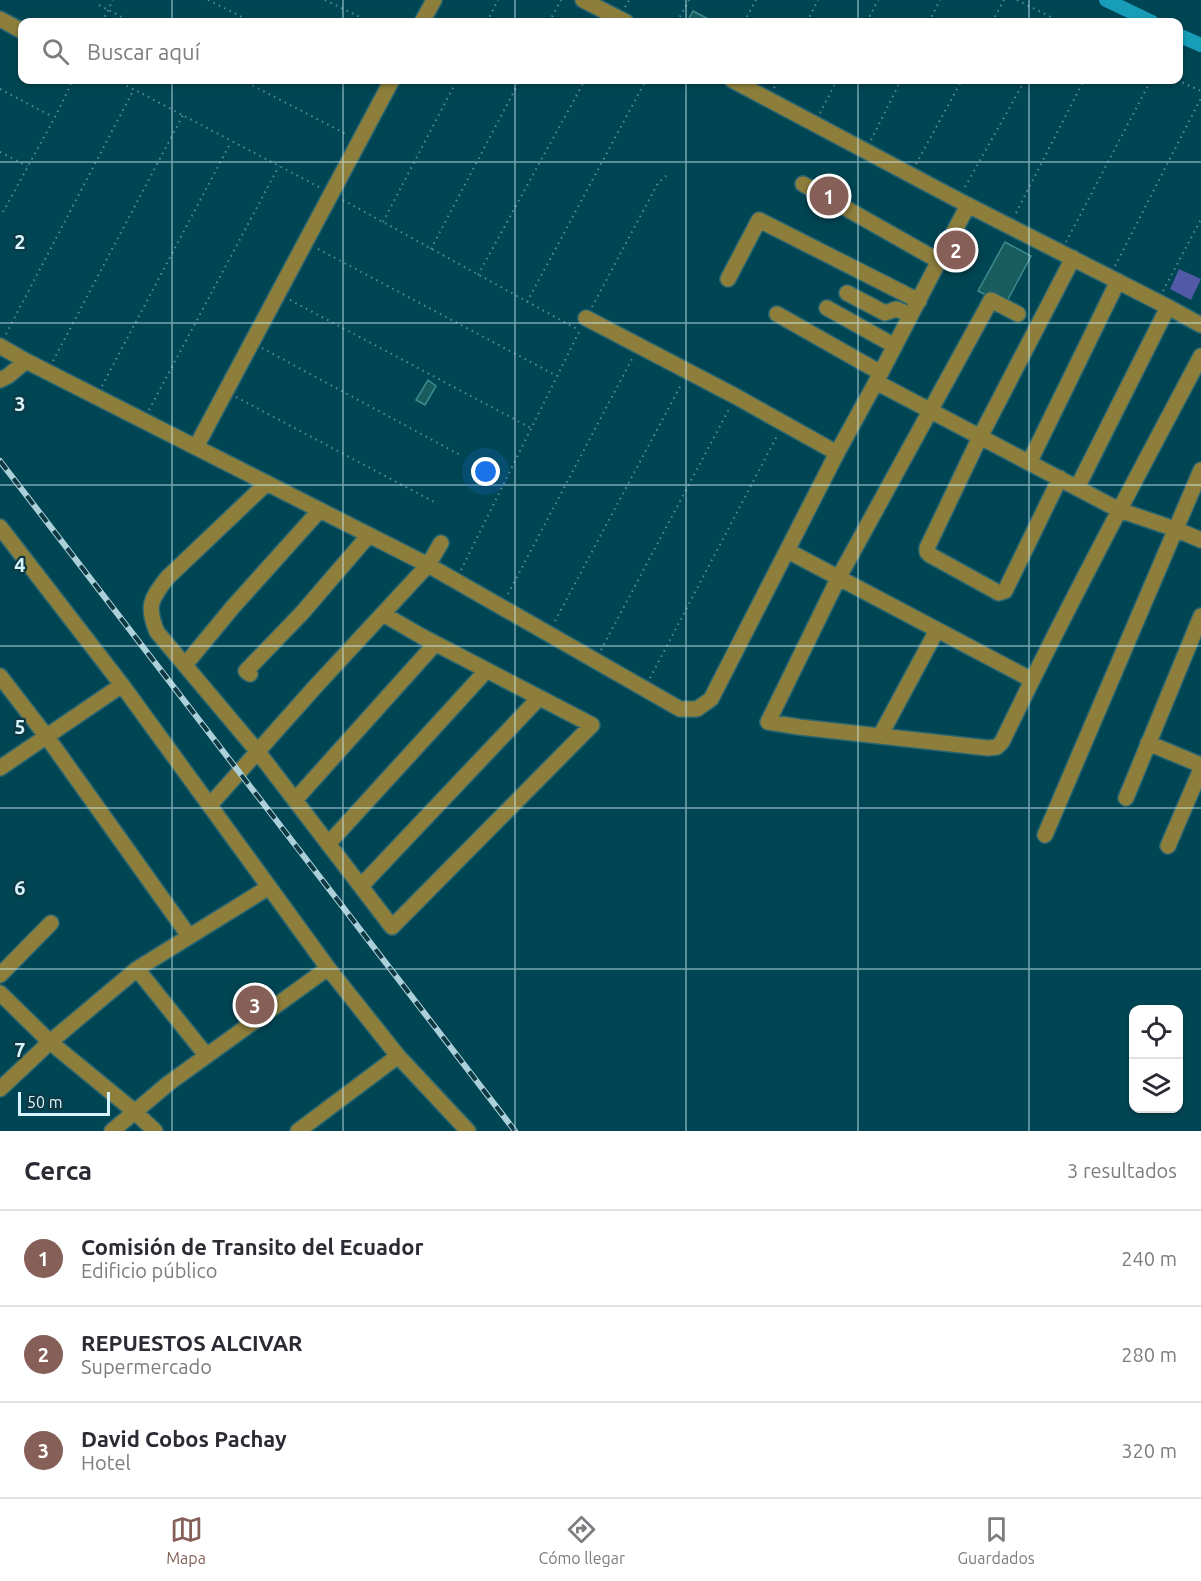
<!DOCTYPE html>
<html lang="es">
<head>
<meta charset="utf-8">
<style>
  :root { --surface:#fff; --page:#f2f2f3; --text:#2b2b33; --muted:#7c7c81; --line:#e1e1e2; --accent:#855f58 }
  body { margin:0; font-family:Ubuntu,sans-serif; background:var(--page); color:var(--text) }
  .controls { position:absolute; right:18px; bottom:18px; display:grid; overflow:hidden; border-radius:12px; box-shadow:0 2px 4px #0004 }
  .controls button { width:54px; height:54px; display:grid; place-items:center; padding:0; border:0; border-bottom:2px solid var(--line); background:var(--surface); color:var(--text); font:30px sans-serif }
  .scale { position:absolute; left:18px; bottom:15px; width:92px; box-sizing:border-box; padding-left:6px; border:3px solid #d8f5fe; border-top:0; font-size:16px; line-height:21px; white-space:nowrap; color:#d8f5fe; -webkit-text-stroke:4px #0e3943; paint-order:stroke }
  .you { position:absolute; left:486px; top:472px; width:21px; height:21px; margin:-15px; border:4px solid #fff; border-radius:50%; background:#1a73e8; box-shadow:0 0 0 9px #1a73e833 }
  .badge { display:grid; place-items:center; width:39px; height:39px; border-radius:50%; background:var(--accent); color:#fff; font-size:20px; font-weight:700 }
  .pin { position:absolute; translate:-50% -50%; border:3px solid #fff; box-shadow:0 2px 6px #0006 }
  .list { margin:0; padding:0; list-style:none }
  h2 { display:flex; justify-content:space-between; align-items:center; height:78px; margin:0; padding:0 24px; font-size:26px }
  h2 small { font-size:20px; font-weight:400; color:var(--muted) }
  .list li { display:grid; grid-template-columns:39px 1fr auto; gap:18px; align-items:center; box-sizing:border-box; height:96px; padding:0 24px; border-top:2px solid var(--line) }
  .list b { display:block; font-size:22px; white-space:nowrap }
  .list p { margin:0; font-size:20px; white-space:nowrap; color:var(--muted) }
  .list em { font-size:20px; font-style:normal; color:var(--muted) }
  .icon { flex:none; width:33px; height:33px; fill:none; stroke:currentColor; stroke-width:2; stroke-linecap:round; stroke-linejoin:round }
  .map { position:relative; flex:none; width:1201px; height:1131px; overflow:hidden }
  .search { position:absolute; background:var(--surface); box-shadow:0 2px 4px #0004; left:18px; right:18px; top:18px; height:66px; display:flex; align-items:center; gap:15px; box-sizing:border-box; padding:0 21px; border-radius:12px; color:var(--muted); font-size:22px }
  .sheet { height:366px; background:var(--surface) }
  nav { display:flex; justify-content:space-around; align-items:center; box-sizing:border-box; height:84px; border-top:2px solid var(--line); background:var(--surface); font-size:16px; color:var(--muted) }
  nav a { display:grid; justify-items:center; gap:3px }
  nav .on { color:var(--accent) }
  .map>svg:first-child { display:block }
  .green { fill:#525aa8 }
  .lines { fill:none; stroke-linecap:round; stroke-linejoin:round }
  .canal { stroke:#179db8; stroke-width:14 }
  .building { fill:#195c5d; stroke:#398d8f; stroke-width:1.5 }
  .minor-casing { stroke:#276572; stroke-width:18 }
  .path { stroke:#578b97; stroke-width:2; stroke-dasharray:1.5 4.5; stroke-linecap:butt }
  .minor { stroke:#8d7e3b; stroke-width:15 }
  .rail-casing { stroke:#abd0da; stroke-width:6 }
  .rail { stroke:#0e3943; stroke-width:4; stroke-dasharray:11; stroke-linecap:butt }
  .grid { fill:none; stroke:#d8f5fe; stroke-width:1.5; stroke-opacity:0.55 }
  .grid-label { font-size:20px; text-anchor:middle; font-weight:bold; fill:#d8f5fe; stroke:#0e3943; stroke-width:4.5; stroke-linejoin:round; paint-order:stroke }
</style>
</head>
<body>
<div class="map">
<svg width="1201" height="1131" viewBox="0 0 1201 1131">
  <rect width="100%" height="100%" fill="#004553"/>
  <path class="green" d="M1179 269 1201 279 1191 300 1170 289Z"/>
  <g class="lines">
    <path class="canal" d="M1106 0 1152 22
      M1178 35 1201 45"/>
  </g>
  <path class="building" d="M693 11 712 21 711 22H687Z
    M1005 242 1031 256 1005 305 978 291Z
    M428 380 436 386 425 405 416 400Z"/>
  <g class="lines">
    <defs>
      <path id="minor" d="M583 0 626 22
        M0 19 22 31
        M422 22 434 0
        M732 80 958 200 1168 307 1201 325
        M803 184 939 261
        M728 279 759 220 919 301
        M847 293 885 313 896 309 911 315
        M827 308 895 346
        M777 314 881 373
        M1018 314 991 300 839 577 768 722 799 727 988 748 997 747 1002 742C1065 611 1133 484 1201 356
        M586 318 735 396 837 453
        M0 346 26 361 428 565 680 709H697L711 699 837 453 876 382 968 205
        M0 380 8 376 26 361
        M876 382 1119 510 1175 529 1201 540
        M196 447 392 80
        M1029 463 1118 281
        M1060 478 1005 591 999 593 930 555 927 552V548L980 437 1073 258
        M267 483 167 578C151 599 146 606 157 632L258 752 392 927 592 725 421 636 383 614
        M1077 488 1168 307
        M0 527 122 685 328 968 398 1056 468 1131
        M788 551 1032 680
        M185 665 232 608 320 510
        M250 674 246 671 302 613 369 535
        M0 676 47 737 189 936
        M880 736 937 630
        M1148 743 1201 765
        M0 768 122 685
        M1126 798 1201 616
        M295 800 435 644
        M210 805 315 687 428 565 441 543
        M1045 835 1201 470
        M329 843 486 671
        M1168 846 1201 769
        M361 886 538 699
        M137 969 206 1055
        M0 975 51 923
        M0 993 50 1042 134 1111 155 1131
        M0 1089 50 1042 137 969 269 887
        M112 1131 169 1083 328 968
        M298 1131 398 1056"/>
    </defs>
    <use href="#minor" class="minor-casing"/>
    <path class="path" d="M208 0 252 22
      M325 0 370 22
      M1017 0 1061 22
      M99 5 131 22
      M625 7 629 0
      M102 22 113 0
      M487 22 498 0
      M549 22 561 0
      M677 22 689 0
      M744 22 756 0
      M807 22 818 0
      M867 22 878 0
      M929 22 940 0
      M992 22 1004 0
      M116 80 319 187
      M242 80 348 135
      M362 80 373 85
      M1177 80 1201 91
      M774 88 778 80
      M0 89 53 117
      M820 113 837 80
      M871 140 901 80
      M0 152 27 166
      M916 164 962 80
      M965 187 1025 80
      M343 200 577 329
      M3 212 55 117 73 80
      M1016 213 1084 80
      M383 222 457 80
      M1066 242 1151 80
      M318 249 557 376
      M431 249 520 80
      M1115 266 1201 98
      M478 275 585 80
      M1163 291 1201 219
      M290 300 531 428
      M527 302 646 80
      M592 307 658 183 668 174
      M6 334 134 89
      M262 348 462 456
      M53 361 183 115
      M102 386 231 142
      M236 397 436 503
      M149 410 279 166
      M461 570 580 330
      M508 594 633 357
      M555 621 682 383
      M601 650 729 409
      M650 678 777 436"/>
    <use href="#minor" class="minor"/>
    <defs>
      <path id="rail" d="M0 461 515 1131"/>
    </defs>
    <use href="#rail" class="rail-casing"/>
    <use href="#rail" class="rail"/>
  </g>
  <path class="grid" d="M172 0V22M343 0V22M515 0V22M686 0V22M858 0V22M1029 0V22M172 80V1131M343 80V1131M515 80V1131M686 80V1131M858 80V1131M1029 80V1131M0 162H1201M0 323H1201M0 485H1201M0 646H1201M0 808H1201M0 969H1201"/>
  <g class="grid-label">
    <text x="20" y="249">2</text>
    <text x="20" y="411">3</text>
    <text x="20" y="572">4</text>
    <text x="20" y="734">5</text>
    <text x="20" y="895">6</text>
    <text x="20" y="1057">7</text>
  </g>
</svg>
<div class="controls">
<button><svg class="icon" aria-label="locate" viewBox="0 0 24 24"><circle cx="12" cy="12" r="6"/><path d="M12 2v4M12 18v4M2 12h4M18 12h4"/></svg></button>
<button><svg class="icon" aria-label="layers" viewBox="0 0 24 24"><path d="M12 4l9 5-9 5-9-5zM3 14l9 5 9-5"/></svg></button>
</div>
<div class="scale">50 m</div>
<div class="you"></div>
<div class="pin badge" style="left:829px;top:196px">1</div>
<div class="pin badge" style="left:956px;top:250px">2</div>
<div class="pin badge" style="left:255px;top:1005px">3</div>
<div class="search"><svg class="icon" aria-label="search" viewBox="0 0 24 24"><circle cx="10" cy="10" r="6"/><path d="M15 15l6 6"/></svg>Buscar aquí</div>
</div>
<section class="sheet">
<h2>Cerca<small>3 resultados</small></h2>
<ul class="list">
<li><span class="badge">1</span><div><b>Comisión de Transito del Ecuador</b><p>Edificio público</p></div><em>240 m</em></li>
<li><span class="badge">2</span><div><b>REPUESTOS ALCIVAR</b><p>Supermercado</p></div><em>280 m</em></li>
<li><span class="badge">3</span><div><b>David Cobos Pachay</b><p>Hotel</p></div><em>320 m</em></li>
</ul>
</section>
<nav>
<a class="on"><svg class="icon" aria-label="map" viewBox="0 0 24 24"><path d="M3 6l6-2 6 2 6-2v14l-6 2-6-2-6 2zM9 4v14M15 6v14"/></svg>Mapa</a>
<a><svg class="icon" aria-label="directions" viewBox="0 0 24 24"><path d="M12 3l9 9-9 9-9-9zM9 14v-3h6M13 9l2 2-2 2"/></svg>Cómo llegar</a>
<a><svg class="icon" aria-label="saved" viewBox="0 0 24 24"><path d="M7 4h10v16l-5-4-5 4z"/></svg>Guardados</a>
</nav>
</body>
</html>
